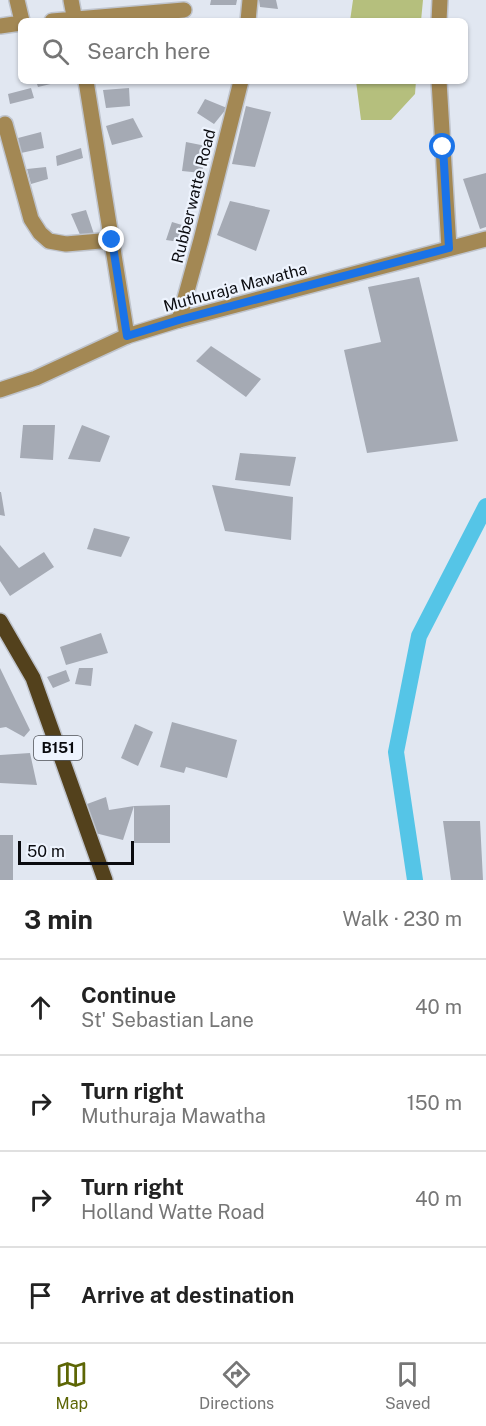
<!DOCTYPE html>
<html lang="en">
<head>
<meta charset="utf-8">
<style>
  :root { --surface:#fff; --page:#f2f2f2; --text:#222; --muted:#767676; --line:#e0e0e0; --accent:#5d6605 }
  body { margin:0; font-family:"Public Sans",sans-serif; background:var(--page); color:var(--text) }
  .scale { position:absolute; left:18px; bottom:15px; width:116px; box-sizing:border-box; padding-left:6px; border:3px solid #0a0b0f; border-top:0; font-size:16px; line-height:21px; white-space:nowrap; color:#0a0b0f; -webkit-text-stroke:4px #eef4fe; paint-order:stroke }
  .stop { position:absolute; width:18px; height:18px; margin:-14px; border:4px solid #1a73e8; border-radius:50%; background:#fff }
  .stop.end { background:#1a73e8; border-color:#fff; box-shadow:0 2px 6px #0008 }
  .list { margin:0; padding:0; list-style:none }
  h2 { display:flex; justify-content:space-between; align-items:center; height:78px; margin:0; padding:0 24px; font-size:26px }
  h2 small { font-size:20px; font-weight:400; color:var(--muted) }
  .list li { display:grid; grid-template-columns:39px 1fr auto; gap:18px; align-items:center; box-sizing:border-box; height:96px; padding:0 24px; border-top:2px solid var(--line) }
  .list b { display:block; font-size:22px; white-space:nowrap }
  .list p { margin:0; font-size:20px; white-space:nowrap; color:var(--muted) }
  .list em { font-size:20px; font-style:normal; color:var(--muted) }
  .icon { flex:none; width:33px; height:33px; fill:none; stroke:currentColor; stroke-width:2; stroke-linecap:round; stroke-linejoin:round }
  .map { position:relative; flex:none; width:486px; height:880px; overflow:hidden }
  .search { position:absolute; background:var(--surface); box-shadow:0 2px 4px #0004; left:18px; right:18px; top:18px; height:66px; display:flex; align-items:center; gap:15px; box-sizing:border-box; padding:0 21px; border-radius:9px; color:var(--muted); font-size:22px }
  .sheet { height:462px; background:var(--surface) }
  nav { display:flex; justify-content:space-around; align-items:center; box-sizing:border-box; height:84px; border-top:2px solid var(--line); background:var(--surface); font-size:16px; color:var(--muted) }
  nav a { display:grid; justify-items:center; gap:3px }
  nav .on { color:var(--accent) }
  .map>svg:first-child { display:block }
  .green { fill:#b5bf7d }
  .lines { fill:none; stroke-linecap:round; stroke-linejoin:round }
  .canal { stroke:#55c5e7; stroke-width:16 }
  .building { fill:#a5aab4 }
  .minor-casing { stroke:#bfc4cd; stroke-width:18 }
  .tertiary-casing { stroke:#bfc4cd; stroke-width:18 }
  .primary-casing { stroke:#bfc4cd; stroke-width:18 }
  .minor { stroke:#a38854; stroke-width:15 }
  .tertiary { stroke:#a38854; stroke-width:15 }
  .primary { stroke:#53411c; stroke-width:15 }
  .route { stroke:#1a73e8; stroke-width:8 }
  .labels { text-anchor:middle; stroke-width:4.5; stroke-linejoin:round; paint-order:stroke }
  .shield { fill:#eef4fe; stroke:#4e5157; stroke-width:1.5 }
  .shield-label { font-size:15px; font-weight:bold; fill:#0a0b0f }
  .street-label { font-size:16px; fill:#0a0b0f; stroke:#eef4fe }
</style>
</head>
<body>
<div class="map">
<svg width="486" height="880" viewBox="0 0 486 880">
  <rect width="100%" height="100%" fill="#e1e7f1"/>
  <path class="green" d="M353 0H423L421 21H350Z
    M356 81H416L415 94 391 120H361Z"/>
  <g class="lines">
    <path class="canal" d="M415 880 396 752 419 636 486 506"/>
  </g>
  <path class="building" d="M211 0H237L236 5H210Z
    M259 0H276L278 9 260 7Z
    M36 81H59V82L38 87Z
    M31 88 34 98 10 104 8 94Z
    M129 88 130 106 106 108 103 90Z
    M205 99 227 108 214 124 197 113Z
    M246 106 271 112 255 167 232 164Z
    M133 118 143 137 112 145 106 126Z
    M41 132 44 148 21 153 18 138Z
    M186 142 206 146 202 173 182 171Z
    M81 148 83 158 57 166 56 156Z
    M46 167 48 179 31 184 27 169Z
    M486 173V227L480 229 463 179Z
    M230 201 270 210 256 251 217 235Z
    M86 210 94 234 81 237 71 214Z
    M172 222 192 228 187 243 166 240Z
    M419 277 458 441 367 453 344 350 381 342 368 287Z
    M211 346 261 379 246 397 196 361Z
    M23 425H55L53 460 20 458Z
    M82 425 110 436 100 462 68 459Z
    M240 453 296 457 290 486 235 480Z
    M212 485 293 497 291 540 225 531Z
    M0 492H1L5 516 0 515Z
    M94 528 130 537 121 557 87 549Z
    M0 545 19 568 44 552 54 567 10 596 0 581Z
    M101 633 108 653 66 665 60 647Z
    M0 668 30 730 24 737 6 727 0 728Z
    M79 668H93L91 686 75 684Z
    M66 670 70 681 53 688 47 677Z
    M172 722 237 740 227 778 186 767 184 773 160 767Z
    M135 724 153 732 138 766 121 758Z
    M30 753 37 785 0 783V755Z
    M106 797 109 810 134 806 123 840 87 831 79 807Z
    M170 805V843H134V806Z
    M443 821H480L483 880H451Z
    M0 835H13V880H0Z"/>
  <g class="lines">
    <defs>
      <path id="minor" d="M17 0 22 21
        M71 0 75 21
        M52 21 184 10
        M248 21 250 0
        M439 21 440 0
        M0 26 21 23
        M86 81 127 336
        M439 81 449 248
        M5 124 31 219 40 233 49 241 66 244 112 240
        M179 320 201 240 241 81"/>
      <path id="tertiary" d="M0 390 36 378 127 336 179 320 486 239"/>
      <path id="primary" d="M0 621 33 678 105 880"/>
    </defs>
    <use href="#minor" class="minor-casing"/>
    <use href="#tertiary" class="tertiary-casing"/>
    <use href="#primary" class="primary-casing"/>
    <use href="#minor" class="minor"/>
    <use href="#tertiary" class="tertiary"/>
    <use href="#primary" class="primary"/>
  </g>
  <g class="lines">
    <path class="route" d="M112 240 127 336 179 320 449 248 443 147"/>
  </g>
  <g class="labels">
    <rect class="shield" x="34" y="736" width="48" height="24" rx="4.5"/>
    <g class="shield-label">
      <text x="58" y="753">B151</text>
    </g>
    <g class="street-label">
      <text transform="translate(193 196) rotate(-76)" y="6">Rubberwatte Road</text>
      <text transform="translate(235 287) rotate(-15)" y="6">Muthuraja Mawatha</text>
    </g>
  </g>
</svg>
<div class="scale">50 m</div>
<div class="stop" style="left:443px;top:147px"></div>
<div class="stop end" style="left:112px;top:240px"></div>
<div class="search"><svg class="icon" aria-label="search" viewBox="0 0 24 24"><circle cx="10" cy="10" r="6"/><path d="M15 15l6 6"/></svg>Search here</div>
</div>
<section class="sheet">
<h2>3 min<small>Walk · 230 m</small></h2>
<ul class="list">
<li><svg class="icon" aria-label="ahead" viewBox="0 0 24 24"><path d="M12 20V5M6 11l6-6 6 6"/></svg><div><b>Continue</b><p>St' Sebastian Lane</p></div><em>40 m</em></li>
<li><svg class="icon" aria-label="right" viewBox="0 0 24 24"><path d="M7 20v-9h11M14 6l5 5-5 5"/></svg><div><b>Turn right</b><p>Muthuraja Mawatha</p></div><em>150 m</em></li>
<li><svg class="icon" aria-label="right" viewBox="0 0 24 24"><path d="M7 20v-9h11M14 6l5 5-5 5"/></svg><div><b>Turn right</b><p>Holland Watte Road</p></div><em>40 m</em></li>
<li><svg class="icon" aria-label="arrive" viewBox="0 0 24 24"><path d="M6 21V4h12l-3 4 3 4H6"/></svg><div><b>Arrive at destination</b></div></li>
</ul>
</section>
<nav>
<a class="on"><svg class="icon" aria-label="map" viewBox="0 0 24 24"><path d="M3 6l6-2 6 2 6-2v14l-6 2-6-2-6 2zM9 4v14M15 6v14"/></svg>Map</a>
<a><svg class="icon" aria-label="directions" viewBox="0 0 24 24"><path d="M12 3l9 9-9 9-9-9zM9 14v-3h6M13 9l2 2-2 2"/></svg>Directions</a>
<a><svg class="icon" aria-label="saved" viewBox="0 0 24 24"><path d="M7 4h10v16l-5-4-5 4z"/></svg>Saved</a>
</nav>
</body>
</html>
